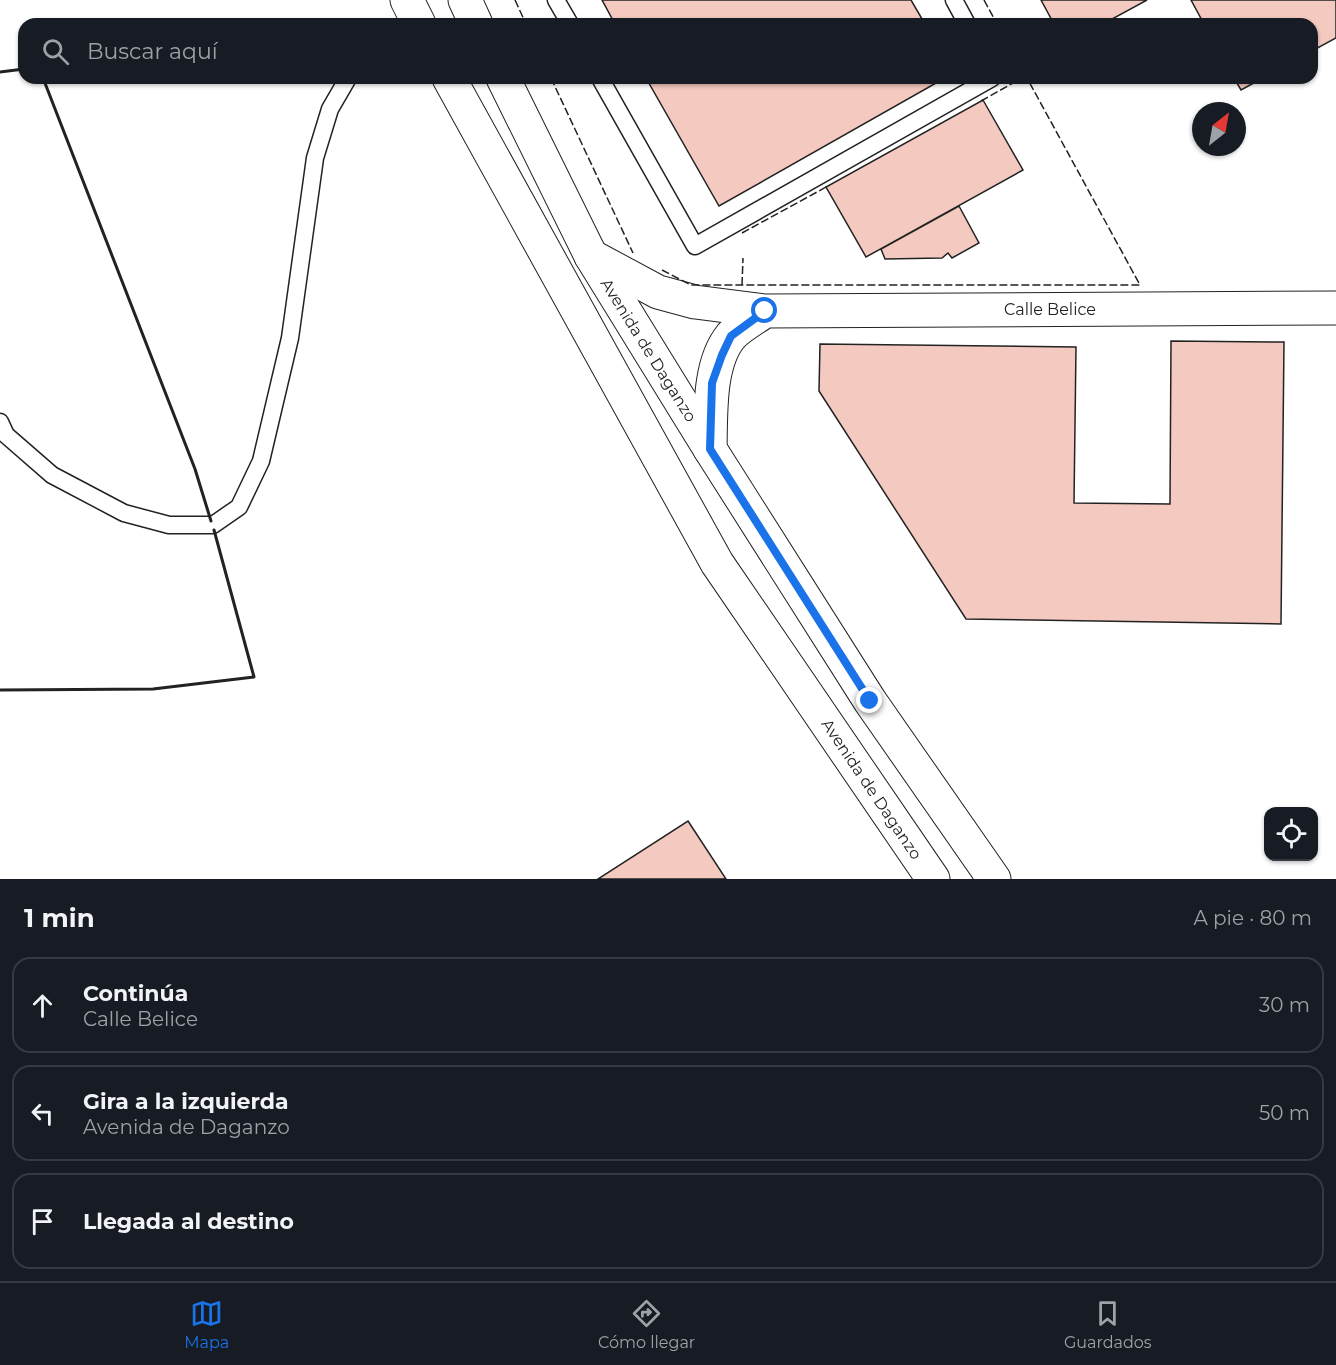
<!DOCTYPE html>
<html lang="es">
<head>
<meta charset="utf-8">
<style>
  :root { --surface:#171b24; --page:#242831; --text:#f1f3f6; --muted:#9ea1a6; --line:#363941; --accent:#1a73e8 }
  body { margin:0; font-family:Montserrat,sans-serif; background:var(--page); color:var(--text) }
  .controls { position:absolute; right:18px; bottom:18px; display:grid; overflow:hidden; border-radius:12px; box-shadow:0 2px 4px #0004 }
  .controls button { width:54px; height:54px; display:grid; place-items:center; padding:0; border:0; border-bottom:2px solid var(--line); background:var(--surface); color:var(--text); font:30px sans-serif }
  .compass { position:absolute; left:1192px; top:102px; width:54px; height:54px; border-radius:50%; background:var(--surface); box-shadow:0 2px 4px #0004; rotate:31deg }
  .stop { position:absolute; width:18px; height:18px; margin:-14px; border:4px solid #1a73e8; border-radius:50%; background:#fff }
  .stop.end { background:#1a73e8; border-color:#fff; box-shadow:0 2px 6px #0008 }
  .list { margin:0; padding:0; list-style:none }
  h2 { display:flex; justify-content:space-between; align-items:center; height:78px; margin:0; padding:0 24px; font-size:26px }
  h2 small { font-size:20px; font-weight:400; color:var(--muted) }
  .list li { display:grid; grid-template-columns:39px 1fr auto; gap:18px; align-items:center; box-sizing:border-box; height:96px; margin:0 12px 12px; padding:0 12px; border:2px solid var(--line); border-radius:18px }
  .list b { display:block; font-size:22px; white-space:nowrap }
  .list p { margin:0; font-size:20px; white-space:nowrap; color:var(--muted) }
  .list em { font-size:20px; font-style:normal; color:var(--muted) }
  .icon { flex:none; width:33px; height:33px; fill:none; stroke:currentColor; stroke-width:2; stroke-linecap:round; stroke-linejoin:round }
  .map { position:relative; flex:none; width:1336px; height:879px; overflow:hidden }
  .search { position:absolute; background:var(--surface); box-shadow:0 2px 4px #0004; left:18px; right:18px; top:18px; height:66px; display:flex; align-items:center; gap:15px; box-sizing:border-box; padding:0 21px; border-radius:18px; color:var(--muted); font-size:22px }
  .sheet { height:402px; background:var(--surface) }
  nav { display:flex; justify-content:space-around; align-items:center; box-sizing:border-box; height:84px; border-top:2px solid var(--line); background:var(--surface); font-size:16px; color:var(--muted) }
  nav a { display:grid; justify-items:center; gap:3px }
  nav .on { color:var(--accent) }
  .map>svg:first-child { display:block }
  .building { fill:#f3c9c0; stroke:#222; stroke-width:1.5 }
  .lines { fill:none; stroke-linecap:round; stroke-linejoin:round }
  .lane-casing { stroke:#222; stroke-width:19 }
  .street-casing { stroke:#222; stroke-width:35 }
  .secondary-casing { stroke:#222; stroke-width:35 }
  .lane { stroke:#fff; stroke-width:16 }
  .street { stroke:#fff; stroke-width:33 }
  .secondary { stroke:#fff; stroke-width:33 }
  .fence { stroke:#222; stroke-width:1.5; stroke-dasharray:8 3; stroke-linecap:butt }
  .wall { stroke:#222; stroke-width:3 }
  .route { stroke:#1a73e8; stroke-width:8 }
  .labels { text-anchor:middle; stroke-width:4.5; stroke-linejoin:round; paint-order:stroke }
  .street-label { font-size:16px; fill:#222; stroke:#fff }
</style>
</head>
<body>
<div class="map">
<svg width="1336" height="879" viewBox="0 0 1336 879">
  <rect width="100%" height="100%" fill="#fff"/>
  <path class="building" d="M602 0H911L925 24H615Z
    M1041 0H1147L1103 24H1054Z
    M1191 0H1336V38L1312 51V24H1204Z
    M646 78H945L719 206Z
    M1234 78H1263L1241 90Z
    M983 100 1023 170 866 257 826 187Z
    M959 206 979 243 952 258 948 253 942 258 885 259 881 249Z
    M1171 341 1284 342 1281 624 966 619 819 391 820 344 1076 347 1074 503 1170 504Z
    M688 821 726 879H598Z"/>
  <g class="lines">
    <defs>
      <path id="lane" d="M556 0 570 24
        M954 0 967 24
        M600 78 695 246 992 78
        M0 422 6 435 52 475 124 513 169 525H213L239 507 261 461 290 338 315 158 330 109 348 78"/>
      <path id="street" d="M591 256 658 292 695 302 765 311C754 319 739 327 731 336 708 364 711 415 710 449
        M765 311 1336 308"/>
      <path id="secondary" d="M407 0 419 24
        M465 0 476 24
        M449 78 717 563 933 879
        M503 78 591 256 710 449 870 701 994 879"/>
    </defs>
    <use href="#lane" class="lane-casing"/>
    <use href="#street" class="street-casing"/>
    <use href="#secondary" class="secondary-casing"/>
    <use href="#lane" class="lane"/>
    <use href="#street" class="street"/>
    <use href="#secondary" class="secondary"/>
    <path class="fence" d="M515 0 526 24
      M984 0 997 24
      M551 78 633 253
      M981 101 1022 78
      M742 233 828 186
      M662 270 691 285H1140L1027 78
      M742 285 743 258"/>
    <path class="wall" d="M0 72 24 69
      M43 78 195 469 211 521
      M0 690 153 689 254 677 214 530"/>
  </g>
  <g class="lines">
    <path class="route" d="M765 311 731 336 722 355 712 383 710 449 870 701"/>
  </g>
  <g class="labels">
    <g class="street-label">
      <text x="1050" y="315">Calle Belice</text>
      <text transform="translate(649 350) rotate(58)" y="6">Avenida de Daganzo</text>
      <text transform="translate(872 789) rotate(56)" y="6">Avenida de Daganzo</text>
    </g>
  </g>
</svg>
<div class="controls">
<button><svg class="icon" aria-label="locate" viewBox="0 0 24 24"><circle cx="12" cy="12" r="6"/><path d="M12 2v4M12 18v4M2 12h4M18 12h4"/></svg></button>
</div>
<svg class="compass" viewBox="-18 -18 36 36"><path d="M0-13l5 13h-10z" fill="#e53935"/><path d="M0 13l5-13h-10z" fill="#9ea1a6"/></svg>
<div class="stop" style="left:765px;top:311px"></div>
<div class="stop end" style="left:870px;top:701px"></div>
<div class="search"><svg class="icon" aria-label="search" viewBox="0 0 24 24"><circle cx="10" cy="10" r="6"/><path d="M15 15l6 6"/></svg>Buscar aquí</div>
</div>
<section class="sheet">
<h2>1 min<small>A pie · 80 m</small></h2>
<ul class="list">
<li><svg class="icon" aria-label="ahead" viewBox="0 0 24 24"><path d="M12 20V5M6 11l6-6 6 6"/></svg><div><b>Continúa</b><p>Calle Belice</p></div><em>30 m</em></li>
<li><svg class="icon" aria-label="left" viewBox="0 0 24 24"><path d="M17 20v-9H6M10 6l-5 5 5 5"/></svg><div><b>Gira a la izquierda</b><p>Avenida de Daganzo</p></div><em>50 m</em></li>
<li><svg class="icon" aria-label="arrive" viewBox="0 0 24 24"><path d="M6 21V4h12l-3 4 3 4H6"/></svg><div><b>Llegada al destino</b></div></li>
</ul>
</section>
<nav>
<a class="on"><svg class="icon" aria-label="map" viewBox="0 0 24 24"><path d="M3 6l6-2 6 2 6-2v14l-6 2-6-2-6 2zM9 4v14M15 6v14"/></svg>Mapa</a>
<a><svg class="icon" aria-label="directions" viewBox="0 0 24 24"><path d="M12 3l9 9-9 9-9-9zM9 14v-3h6M13 9l2 2-2 2"/></svg>Cómo llegar</a>
<a><svg class="icon" aria-label="saved" viewBox="0 0 24 24"><path d="M7 4h10v16l-5-4-5 4z"/></svg>Guardados</a>
</nav>
</body>
</html>
